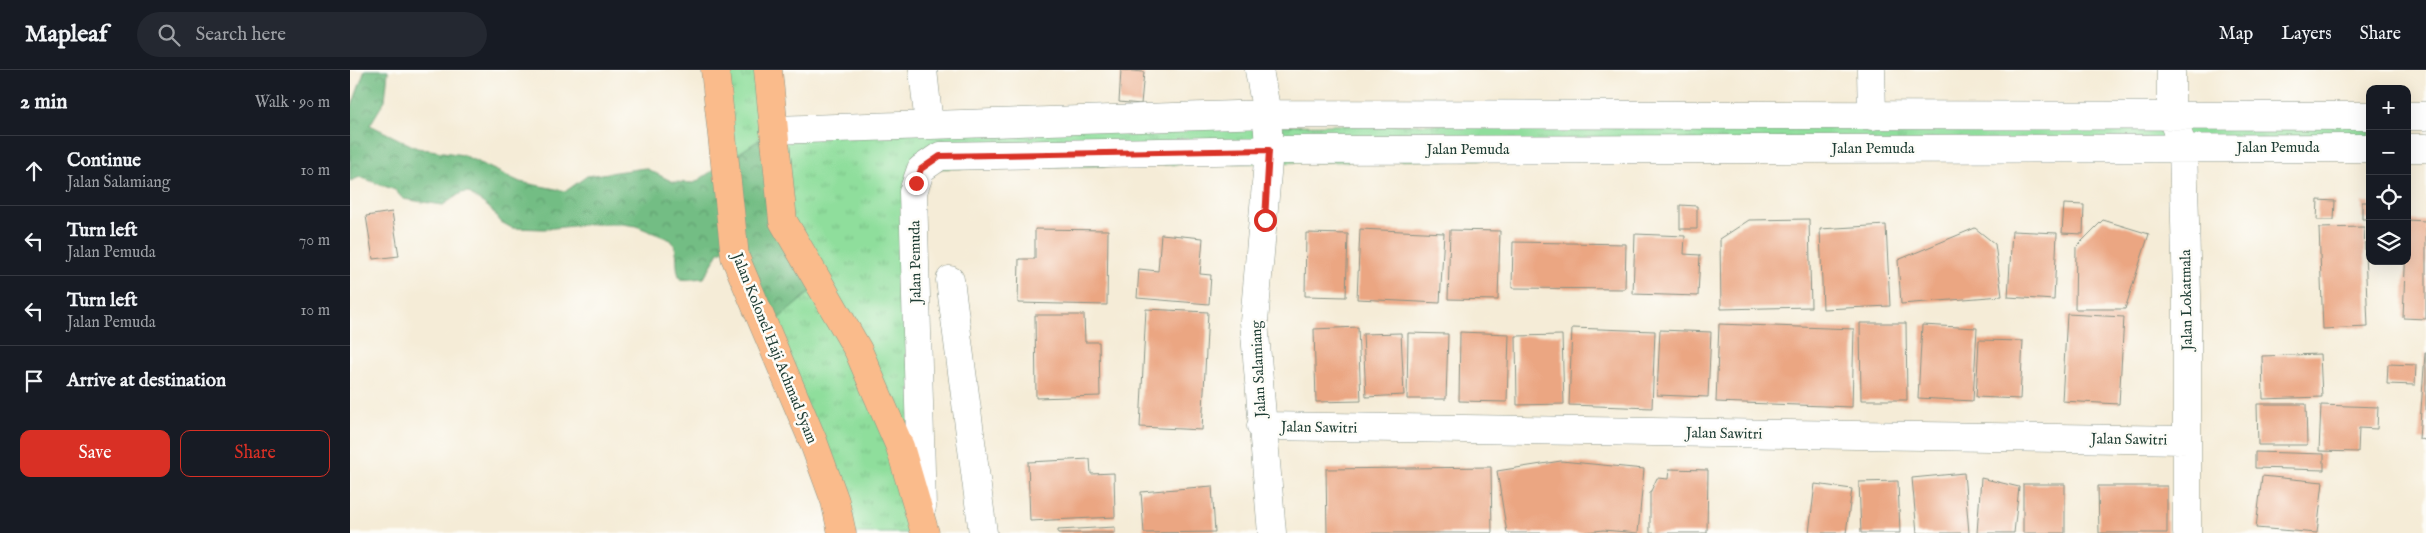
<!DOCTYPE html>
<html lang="en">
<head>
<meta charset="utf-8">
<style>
  :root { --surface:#171b24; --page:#242831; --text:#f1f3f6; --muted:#9ea1a6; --line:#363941; --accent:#d93025 }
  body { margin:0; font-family:"IM FELL English",serif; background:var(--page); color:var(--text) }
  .controls { position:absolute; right:15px; top:15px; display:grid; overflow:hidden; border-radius:10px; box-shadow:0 5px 20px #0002 }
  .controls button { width:45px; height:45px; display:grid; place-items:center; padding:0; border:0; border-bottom:1px solid var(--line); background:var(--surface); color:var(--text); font:25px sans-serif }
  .stop { position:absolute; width:15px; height:15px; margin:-11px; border:4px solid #d93025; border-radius:50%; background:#fff }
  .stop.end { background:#d93025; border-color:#fff; box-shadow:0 1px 5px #0008 }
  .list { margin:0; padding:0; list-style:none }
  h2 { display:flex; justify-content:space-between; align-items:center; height:65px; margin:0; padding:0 20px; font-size:21px }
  h2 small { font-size:16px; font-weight:400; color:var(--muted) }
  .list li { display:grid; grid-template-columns:32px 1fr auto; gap:15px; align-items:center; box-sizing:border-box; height:70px; padding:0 20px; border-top:1px solid var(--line) }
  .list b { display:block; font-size:19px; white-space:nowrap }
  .list p { margin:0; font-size:16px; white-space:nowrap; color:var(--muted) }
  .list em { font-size:16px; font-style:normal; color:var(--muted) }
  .actions { display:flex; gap:10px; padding:15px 20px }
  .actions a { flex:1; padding:11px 0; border:1px solid var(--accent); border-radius:10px; text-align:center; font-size:18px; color:var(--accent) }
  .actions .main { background:var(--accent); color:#fff }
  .icon { flex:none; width:28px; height:28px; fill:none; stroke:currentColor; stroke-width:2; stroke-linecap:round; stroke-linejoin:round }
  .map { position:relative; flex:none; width:2076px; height:463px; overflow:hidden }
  header { display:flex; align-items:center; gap:30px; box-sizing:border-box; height:70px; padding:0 25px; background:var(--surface); border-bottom:1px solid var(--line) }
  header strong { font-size:24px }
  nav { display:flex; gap:28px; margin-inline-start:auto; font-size:18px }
  .search { width:350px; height:45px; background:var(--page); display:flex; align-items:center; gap:12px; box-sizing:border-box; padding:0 18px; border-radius:28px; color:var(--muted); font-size:19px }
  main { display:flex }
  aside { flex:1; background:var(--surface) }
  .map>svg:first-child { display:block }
  .grass { fill:url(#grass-tufts); stroke:#578e68 }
  .forest { fill:url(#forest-crowns); stroke:#497d5c }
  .building { fill:#eba682 }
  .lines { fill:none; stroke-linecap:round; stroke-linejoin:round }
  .minor-casing { stroke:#8a9486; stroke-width:29 }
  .major-casing { stroke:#8a9486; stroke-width:29 }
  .minor { stroke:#fff; stroke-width:28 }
  .major { stroke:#fabb8b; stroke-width:28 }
  .route { stroke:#d93025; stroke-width:6 }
  .labels { text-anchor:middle; stroke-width:5; stroke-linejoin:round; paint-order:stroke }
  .street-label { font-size:15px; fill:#1f3d34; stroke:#fdfcf7 }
</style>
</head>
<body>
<header>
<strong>Mapleaf</strong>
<div class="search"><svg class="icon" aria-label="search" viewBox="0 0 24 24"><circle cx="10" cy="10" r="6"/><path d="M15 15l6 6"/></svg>Search here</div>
<nav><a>Map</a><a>Layers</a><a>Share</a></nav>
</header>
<main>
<aside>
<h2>2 min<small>Walk · 90 m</small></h2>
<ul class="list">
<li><svg class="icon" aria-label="ahead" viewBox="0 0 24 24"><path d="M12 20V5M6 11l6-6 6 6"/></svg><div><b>Continue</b><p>Jalan Salamiang</p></div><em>10 m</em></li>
<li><svg class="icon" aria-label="left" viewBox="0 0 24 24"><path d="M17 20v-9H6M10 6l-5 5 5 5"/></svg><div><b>Turn left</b><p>Jalan Pemuda</p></div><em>70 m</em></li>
<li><svg class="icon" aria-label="left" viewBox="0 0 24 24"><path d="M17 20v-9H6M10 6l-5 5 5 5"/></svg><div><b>Turn left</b><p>Jalan Pemuda</p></div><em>10 m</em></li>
<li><svg class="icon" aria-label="arrive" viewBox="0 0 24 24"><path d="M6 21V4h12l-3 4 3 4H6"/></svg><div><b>Arrive at destination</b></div></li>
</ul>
<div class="actions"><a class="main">Save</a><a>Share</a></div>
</aside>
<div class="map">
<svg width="2076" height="463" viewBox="0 0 2076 463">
  <defs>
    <pattern id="grass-tufts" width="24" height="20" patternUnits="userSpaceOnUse" patternTransform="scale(1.25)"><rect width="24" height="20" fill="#8fde9c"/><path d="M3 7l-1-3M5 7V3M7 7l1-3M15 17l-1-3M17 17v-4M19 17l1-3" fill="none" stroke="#7bbf87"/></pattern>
    <pattern id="forest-crowns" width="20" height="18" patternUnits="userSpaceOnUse" patternTransform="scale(1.25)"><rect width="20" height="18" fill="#73bd84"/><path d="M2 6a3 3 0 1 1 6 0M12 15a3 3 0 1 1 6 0" fill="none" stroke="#5e9b6d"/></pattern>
  </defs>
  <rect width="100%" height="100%" fill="#fdfcf7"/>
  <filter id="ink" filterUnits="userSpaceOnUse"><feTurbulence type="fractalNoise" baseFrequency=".02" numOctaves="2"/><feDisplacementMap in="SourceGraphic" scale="10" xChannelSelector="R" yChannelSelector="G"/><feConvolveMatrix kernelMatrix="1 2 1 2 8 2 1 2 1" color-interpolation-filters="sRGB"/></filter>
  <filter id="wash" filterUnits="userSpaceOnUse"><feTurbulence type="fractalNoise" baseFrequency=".0096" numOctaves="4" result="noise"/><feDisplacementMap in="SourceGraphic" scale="20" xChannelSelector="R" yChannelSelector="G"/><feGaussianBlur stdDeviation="1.12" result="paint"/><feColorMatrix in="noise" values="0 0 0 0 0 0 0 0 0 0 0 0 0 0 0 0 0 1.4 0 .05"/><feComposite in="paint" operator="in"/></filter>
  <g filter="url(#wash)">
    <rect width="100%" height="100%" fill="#f5ecd7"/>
    <path class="grass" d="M365 0H417L424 60 2020 46V78L1833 77 571 99 575 463H492L385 187Z"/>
    <path class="forest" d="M15 0H38V2L35 30 20 55 67 78 113 85 170 112 216 121 237 106 295 98 323 112 344 113 424 60 430 121 470 214 416 259 378 178 369 182 354 208 331 210C323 197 331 182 321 170L286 156 273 154H242L194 159 162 158 151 152 141 139 118 122 111 123 93 135 53 129 45 120 10 107 0 111V41Z"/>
    <g id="blocks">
      <path class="building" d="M771 0 794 2 791 34 769 32Z
        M1968 130 1985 131 1984 150H1967Z
        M2012 132H2020V149H2012Z
        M1714 134 1734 135 1733 164 1712 163Z
        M1330 135 1347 136V159H1330Z
        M42 142 49 186 23 189 16 146Z
        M1459 149 1461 237 1371 239 1370 169 1399 150Z
        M1753 150 1799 164 1775 239H1725L1726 177Z
        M2057 150 2076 151V249L2053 248Z
        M1536 155 1540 236 1473 239 1470 159Z
        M2014 157 2018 257 1973 259 1969 158Z
        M1625 158 1645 174 1652 226 1551 234 1548 190Z
        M685 159 758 160 757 235 668 233 669 189H685Z
        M1010 159 1094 163 1090 233 1007 229Z
        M1100 160 1150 161 1148 230 1098 229Z
        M1662 161 1707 163 1704 230 1658 227Z
        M956 163 998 164 996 227 955 226Z
        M811 164 853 168 850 204 861 205 859 234 787 228 789 199 808 201Z
        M1285 164 1335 166 1334 184 1350 185 1348 226 1283 224Z
        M1163 172 1276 174 1275 219 1162 218Z
        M796 239 858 242 852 360 790 357Z
        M1717 244 1774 247 1769 334 1712 331Z
        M685 245H734L735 272H749L750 326 686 328Z
        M1510 253H1556L1557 330H1511Z
        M1369 254 1504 259 1502 337 1366 332Z
        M1572 255 1627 258 1623 331 1568 328Z
        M1008 257 1011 331 966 332 964 259Z
        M1222 258 1305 261 1302 338 1219 335Z
        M1310 260 1361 262 1358 327 1307 325Z
        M1110 262 1159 264 1157 332 1109 331Z
        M1051 263 1054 325 1016 327 1013 264Z
        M1058 263 1098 264 1096 329H1057Z
        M1212 265 1214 334 1167 335 1166 266Z
        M1629 270 1673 271 1670 329 1626 327Z
        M2075 283H2076V370L2069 369Z
        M1970 284 1972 327 1913 329 1912 286Z
        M2038 294 2066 295 2065 315 2037 314Z
        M1907 334H1956L1957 375H1908Z
        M1971 335 2028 337 2027 359 2009 358 2008 382 1969 381Z
        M1905 382 1974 384V400L1905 398Z
        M740 389 741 404 764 403 765 447 680 451 678 392Z
        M1211 391 1294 399 1288 463 1253 460 1230 463H1157L1147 401Z
        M1141 397 1142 463H977L976 399Z
        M1319 399 1358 400 1357 463H1300V423L1307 408 1318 409Z
        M1614 403 1619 463H1567L1562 408Z
        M1912 406 1973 412 1967 463 1906 458Z
        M1631 408 1669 417 1664 463H1627Z
        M1548 411 1550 463H1511L1509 412Z
        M1465 414 1502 419 1496 463H1459Z
        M1673 414H1715V463H1673Z
        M862 416 865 462 794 463 791 422Z
        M1748 416H1817V463H1749Z
        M765 457V463H708V460Z"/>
    </g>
  </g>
  <g filter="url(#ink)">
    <use href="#blocks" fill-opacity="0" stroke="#8a9486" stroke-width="1"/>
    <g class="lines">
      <defs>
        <path id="minor" d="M573 0 579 55
          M909 0 917 44 919 80 904 252 922 463
          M1521 0 1522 46
          M1821 0V45L1833 77 1837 225V463
          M2057 46H2076
          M424 60 917 44 2020 46
          M2057 78H2076
          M600 210 633 463
          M911 356 1837 370
          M572 437 563 122 571 99 590 86 919 80 2020 78"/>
        <path id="major" d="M365 0 385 187 463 371 485 431 492 463
          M418 0 433 151 508 280 550 377 575 463"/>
      </defs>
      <use href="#minor" class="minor-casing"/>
      <use href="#major" class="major-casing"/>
      <use href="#minor" class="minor"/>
      <use href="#major" class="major"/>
    </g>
  </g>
  <g class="lines" filter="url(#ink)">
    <path class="route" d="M566 113 571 99 590 86 919 80 915 150"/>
  </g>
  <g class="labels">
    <g class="street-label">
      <text x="1928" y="82">Jalan Pemuda</text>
      <text x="1523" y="83">Jalan Pemuda</text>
      <text x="1118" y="84">Jalan Pemuda</text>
      <text transform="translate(565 192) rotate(-91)" y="5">Jalan Pemuda</text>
      <text transform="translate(1836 230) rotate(-91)" y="5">Jalan Lokatmala</text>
      <text transform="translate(425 278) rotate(68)" y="5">Jalan Kolonel Haji Achmad Syam</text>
      <text transform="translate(908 299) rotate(-93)" y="5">Jalan Salamiang</text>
      <text transform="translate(969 357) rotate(1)" y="5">Jalan Sawitri</text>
      <text transform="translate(1374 363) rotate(1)" y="5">Jalan Sawitri</text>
      <text transform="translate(1779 369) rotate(1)" y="5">Jalan Sawitri</text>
    </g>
  </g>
</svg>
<div class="controls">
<button>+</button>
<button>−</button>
<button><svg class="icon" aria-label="locate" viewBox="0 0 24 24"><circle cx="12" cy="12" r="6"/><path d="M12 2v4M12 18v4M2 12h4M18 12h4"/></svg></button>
<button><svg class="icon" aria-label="layers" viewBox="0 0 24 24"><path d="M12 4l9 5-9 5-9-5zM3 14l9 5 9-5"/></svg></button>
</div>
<div class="stop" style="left:915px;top:150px"></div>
<div class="stop end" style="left:566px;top:113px"></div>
</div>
</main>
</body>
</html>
